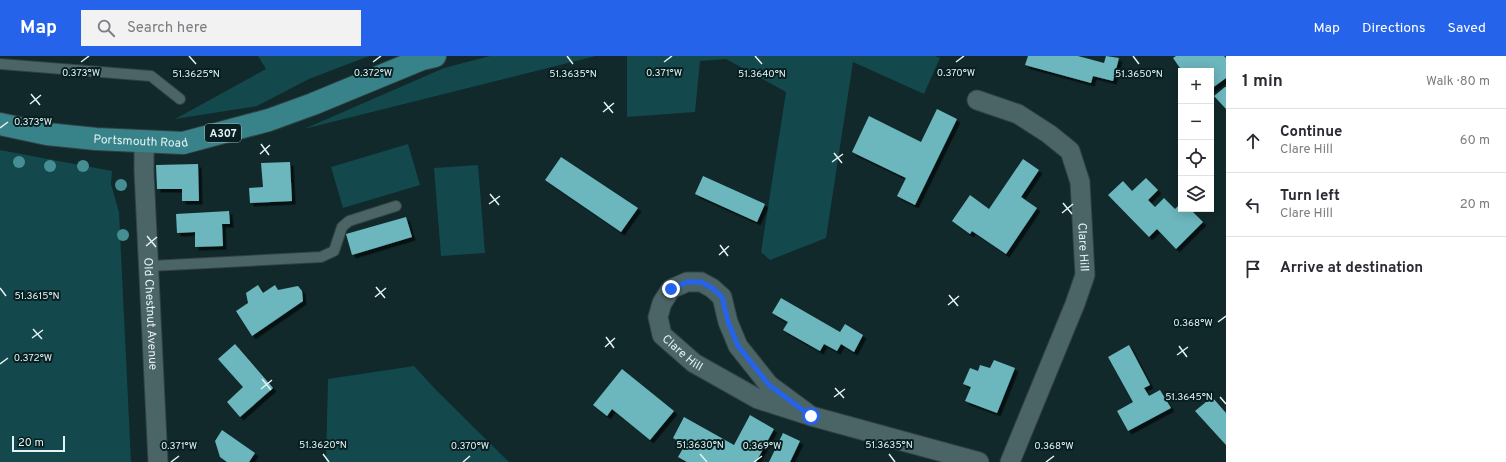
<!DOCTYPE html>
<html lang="en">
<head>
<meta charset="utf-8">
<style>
  :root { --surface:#fff; --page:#f2f2f3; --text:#2b2b33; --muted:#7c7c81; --line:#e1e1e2; --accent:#2563eb }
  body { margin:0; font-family:Overpass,sans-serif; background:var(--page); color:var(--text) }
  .controls { position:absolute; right:12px; top:12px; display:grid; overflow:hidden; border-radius:0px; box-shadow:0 2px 10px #0003 }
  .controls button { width:36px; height:36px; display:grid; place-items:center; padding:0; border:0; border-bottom:1px solid var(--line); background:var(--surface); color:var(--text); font:20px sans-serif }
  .scale { position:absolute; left:12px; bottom:10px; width:53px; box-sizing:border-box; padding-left:4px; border:2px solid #e4f2f3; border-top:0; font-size:11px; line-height:14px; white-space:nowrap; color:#e4f2f3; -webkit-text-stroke:3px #071f21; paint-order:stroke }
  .stop { position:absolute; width:12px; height:12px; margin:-9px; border:3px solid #2563eb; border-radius:50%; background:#fff }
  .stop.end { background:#2563eb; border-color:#fff; box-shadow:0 1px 4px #0008 }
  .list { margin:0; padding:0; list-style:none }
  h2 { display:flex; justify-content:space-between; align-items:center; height:52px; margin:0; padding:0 16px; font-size:17px }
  h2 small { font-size:13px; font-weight:400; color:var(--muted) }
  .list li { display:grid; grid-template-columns:26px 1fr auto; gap:12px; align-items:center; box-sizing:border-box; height:64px; padding:0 16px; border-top:1px solid var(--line) }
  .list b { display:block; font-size:15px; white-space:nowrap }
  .list p { margin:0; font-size:13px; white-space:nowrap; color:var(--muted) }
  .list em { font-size:13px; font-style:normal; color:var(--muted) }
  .icon { flex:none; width:22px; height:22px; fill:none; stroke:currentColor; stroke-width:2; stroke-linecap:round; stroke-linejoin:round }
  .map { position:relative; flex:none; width:1226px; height:406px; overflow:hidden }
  header { display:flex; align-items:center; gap:24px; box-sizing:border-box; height:56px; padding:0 20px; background:var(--accent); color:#fff }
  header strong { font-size:19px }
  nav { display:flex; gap:22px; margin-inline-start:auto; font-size:14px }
  .search { width:280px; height:36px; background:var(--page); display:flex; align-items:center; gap:10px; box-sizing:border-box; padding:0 14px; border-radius:0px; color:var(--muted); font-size:15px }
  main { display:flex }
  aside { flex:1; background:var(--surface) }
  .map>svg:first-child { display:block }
  .green { fill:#13484c }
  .building { fill:#6cb6bd; filter:url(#shadow) }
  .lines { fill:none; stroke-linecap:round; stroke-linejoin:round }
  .service-casing { stroke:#324244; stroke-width:12 }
  .minor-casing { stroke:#324244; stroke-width:21 }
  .primary-casing { stroke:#324244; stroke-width:24 }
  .service { stroke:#4b6466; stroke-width:10 }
  .minor { stroke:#4b6466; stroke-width:19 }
  .primary { stroke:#388389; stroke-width:22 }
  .tree { fill:#448e94 }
  .route { stroke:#2563eb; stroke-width:5 }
  .ticks { fill:none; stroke:#e4f2f3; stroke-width:1.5 }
  .labels { text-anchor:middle; stroke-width:4; stroke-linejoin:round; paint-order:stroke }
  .shield { fill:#071f21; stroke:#a2b3b4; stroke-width:1 }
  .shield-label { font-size:11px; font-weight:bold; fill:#e4f2f3 }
  .street-label { font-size:12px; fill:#e4f2f3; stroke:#071f21 }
  .ticks-label { font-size:10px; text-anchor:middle; fill:#e4f2f3; stroke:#071f21; stroke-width:4; stroke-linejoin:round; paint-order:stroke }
</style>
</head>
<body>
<header>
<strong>Map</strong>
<div class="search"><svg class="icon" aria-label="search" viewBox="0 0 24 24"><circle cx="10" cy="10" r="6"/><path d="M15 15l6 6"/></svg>Search here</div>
<nav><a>Map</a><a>Directions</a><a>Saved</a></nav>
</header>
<main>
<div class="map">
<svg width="1226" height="406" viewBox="0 0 1226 406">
  <defs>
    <filter id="shadow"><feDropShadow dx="3.5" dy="3.5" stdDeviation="0" flood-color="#0009"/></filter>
  </defs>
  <rect width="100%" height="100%" fill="#11292a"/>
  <path class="green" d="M258 0H369L309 23 257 50 175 63 266 13Z
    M490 0H596L304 73 444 12Z
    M627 0H935L940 2 924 38 853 6 826 182 770 204 761 196 786 36 726 3 700 5 695 56 627 61Z
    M408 88 420 129 343 152 331 111Z
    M0 94 112 115 111 128 119 156 131 406H0Z
    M478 109 485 197 441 200 434 112Z
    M414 310 436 334 509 406H326L328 323Z"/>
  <path class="building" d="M1028 0H1078L1104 7 1106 0 1119 2 1113 25 1093 20 1091 27 1025 9Z
    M1176 0H1224L1226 2V22L1211 33V15H1182L1173 2Z
    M1225 31H1226V53L1214 40Z
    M937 53 957 63 915 149 897 140 906 122 852 96 869 60 921 86Z
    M561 101 638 152 621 176 545 124Z
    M1023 103 1039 114 1021 141 1037 152 1006 198 972 175 970 178 952 165 970 139 989 153Z
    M290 106 292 145 250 147 249 132 263 131 261 107Z
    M198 108 199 145H182V133H157L156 109Z
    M703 120 765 148 757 166 695 138Z
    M1146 122 1158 134 1148 144 1155 151 1164 142 1175 153 1181 147V153H1190L1203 166 1176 193 1157 173 1149 181 1108 139 1123 125 1132 135Z
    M229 155 230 168H222L223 190 195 191V176L177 177 176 158Z
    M406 161 412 181 352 199 346 178Z
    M258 229 263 237 275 229 278 234 298 230 302 235 303 245 252 280 236 255 248 247 246 237Z
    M781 242 840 276 845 268 863 279 854 296 841 288 837 295 824 288 820 295 783 274 788 266 772 257Z
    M235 288 273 332 240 361 227 346 243 331 218 303Z
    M1129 289 1150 329 1144 332 1149 340 1160 334 1171 352 1128 375 1117 355 1133 346 1108 301Z
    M994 304 1015 312 997 357 965 345 971 331 963 328 970 312 978 315 980 309 990 312Z
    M622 313 674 355 650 384 612 353 607 360 593 349Z
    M1212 341 1226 357V389L1195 355Z
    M750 359 774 373 756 406H687L678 401 685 389 673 382 684 361 734 389Z
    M222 374 255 397 249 406H227L220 401 215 385Z
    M783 377 800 385 790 406H769Z"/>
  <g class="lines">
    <defs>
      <path id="service" d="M0 8 151 20 180 43
        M150 210 321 201 334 195 342 171 349 165 396 150"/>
      <g id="minor">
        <path id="s1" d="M977 44 1018 58 1049 78 1070 95 1080 126 1085 219 1075 248 1010 406"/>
        <path id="s2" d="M144 86V116L158 406"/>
        <path id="s3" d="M811 360 769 329 738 290 728 266 722 241 712 232 701 226H687L671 233 662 247 658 261 662 279 694 307 758 343 811 360 979 406"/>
      </g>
      <g id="primary">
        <path id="s4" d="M0 68 47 78 96 83 183 87 269 64 313 48 422 3 435 0"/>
      </g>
    </defs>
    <use href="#service" class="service-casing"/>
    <use href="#minor" class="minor-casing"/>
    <use href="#primary" class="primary-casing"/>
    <use href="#service" class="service"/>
    <use href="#minor" class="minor"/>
    <use href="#primary" class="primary"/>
  </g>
  <g class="tree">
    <circle cx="19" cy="106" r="6"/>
    <circle cx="50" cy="110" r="6"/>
    <circle cx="83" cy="110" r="6"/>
    <circle cx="121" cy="129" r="6"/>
    <circle cx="123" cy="179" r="6"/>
  </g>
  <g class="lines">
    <path class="route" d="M671 233 687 226H701L712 232 722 241 728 266 738 290 769 329 811 360"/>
  </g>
  <path class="ticks" d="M189 0 196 8M567 0 573 8M755 0 762 8M1133 0 1139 8M81 6 89 0M373 6 381 0M664 6 672 0M956 6 964 0M31 38 40 49M604 46 613 57M30 48 41 39M603 56 614 47M0 72 8 66M261 88 269 99M834 97 842 107M260 98 270 89M832 106 843 98M490 138 499 149M1063 147 1072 158M489 148 500 140M1062 157 1073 148M147 180 156 191M720 189 728 200M146 190 157 181M719 199 729 190M376 231 385 242M0 232 6 240M949 239 958 250M375 241 386 232M948 249 959 240M1218 266 1226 260M33 273 42 283M606 281 614 292M32 282 43 274M1179 290 1187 301M605 291 615 282M1177 299 1188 291M0 308 8 302M262 323 271 334M835 332 844 342M261 333 272 324M834 341 845 333M1220 341 1226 348M323 398 329 406M700 398 707 406M889 398 895 406M171 406 179 400M463 406 470 400M754 406 762 400M1046 406 1054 400"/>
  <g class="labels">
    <rect class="shield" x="205" y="68" width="36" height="18" rx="3"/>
    <g class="shield-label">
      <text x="223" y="81">A307</text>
    </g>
    <g class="street-label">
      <text dy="4" stroke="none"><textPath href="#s4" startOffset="142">Portsmouth Road</textPath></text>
      <text dy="4" stroke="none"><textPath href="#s1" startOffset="205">Clare Hill</textPath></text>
      <text dy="4" stroke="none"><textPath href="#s2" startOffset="172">Old Chestnut Avenue</textPath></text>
      <text dy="4" stroke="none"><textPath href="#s3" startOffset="288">Clare Hill</textPath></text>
    </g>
  </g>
  <g class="ticks-label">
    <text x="956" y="20">0.370°W</text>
    <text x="81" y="20">0.373°W</text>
    <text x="373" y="20">0.372°W</text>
    <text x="664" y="20">0.371°W</text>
    <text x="1139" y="21">51.3650°N</text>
    <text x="196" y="21">51.3625°N</text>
    <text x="573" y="21">51.3635°N</text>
    <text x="762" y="21">51.3640°N</text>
    <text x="33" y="69">0.373°W</text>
    <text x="37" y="243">51.3615°N</text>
    <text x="1193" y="270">0.368°W</text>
    <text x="33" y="305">0.372°W</text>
    <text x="1189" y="344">51.3645°N</text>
    <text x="323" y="392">51.3620°N</text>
    <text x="700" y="392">51.3630°N</text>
    <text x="889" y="392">51.3635°N</text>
    <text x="179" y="393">0.371°W</text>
    <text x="470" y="393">0.370°W</text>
    <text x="762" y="393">0.369°W</text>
    <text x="1054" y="393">0.368°W</text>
  </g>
</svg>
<div class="controls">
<button>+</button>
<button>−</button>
<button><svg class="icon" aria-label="locate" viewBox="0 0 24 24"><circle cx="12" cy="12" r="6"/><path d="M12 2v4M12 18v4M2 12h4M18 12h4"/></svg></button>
<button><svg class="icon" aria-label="layers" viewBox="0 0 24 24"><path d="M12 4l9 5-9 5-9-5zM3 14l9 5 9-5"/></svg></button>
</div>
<div class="scale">20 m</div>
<div class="stop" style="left:811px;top:360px"></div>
<div class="stop end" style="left:671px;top:233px"></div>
</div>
<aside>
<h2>1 min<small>Walk · 80 m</small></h2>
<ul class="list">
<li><svg class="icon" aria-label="ahead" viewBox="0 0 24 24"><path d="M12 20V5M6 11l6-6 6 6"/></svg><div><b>Continue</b><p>Clare Hill</p></div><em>60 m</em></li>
<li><svg class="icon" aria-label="left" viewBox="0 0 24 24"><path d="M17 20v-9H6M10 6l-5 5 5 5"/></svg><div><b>Turn left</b><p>Clare Hill</p></div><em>20 m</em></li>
<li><svg class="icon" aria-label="arrive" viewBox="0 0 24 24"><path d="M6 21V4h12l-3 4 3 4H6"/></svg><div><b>Arrive at destination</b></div></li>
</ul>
</aside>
</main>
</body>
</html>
